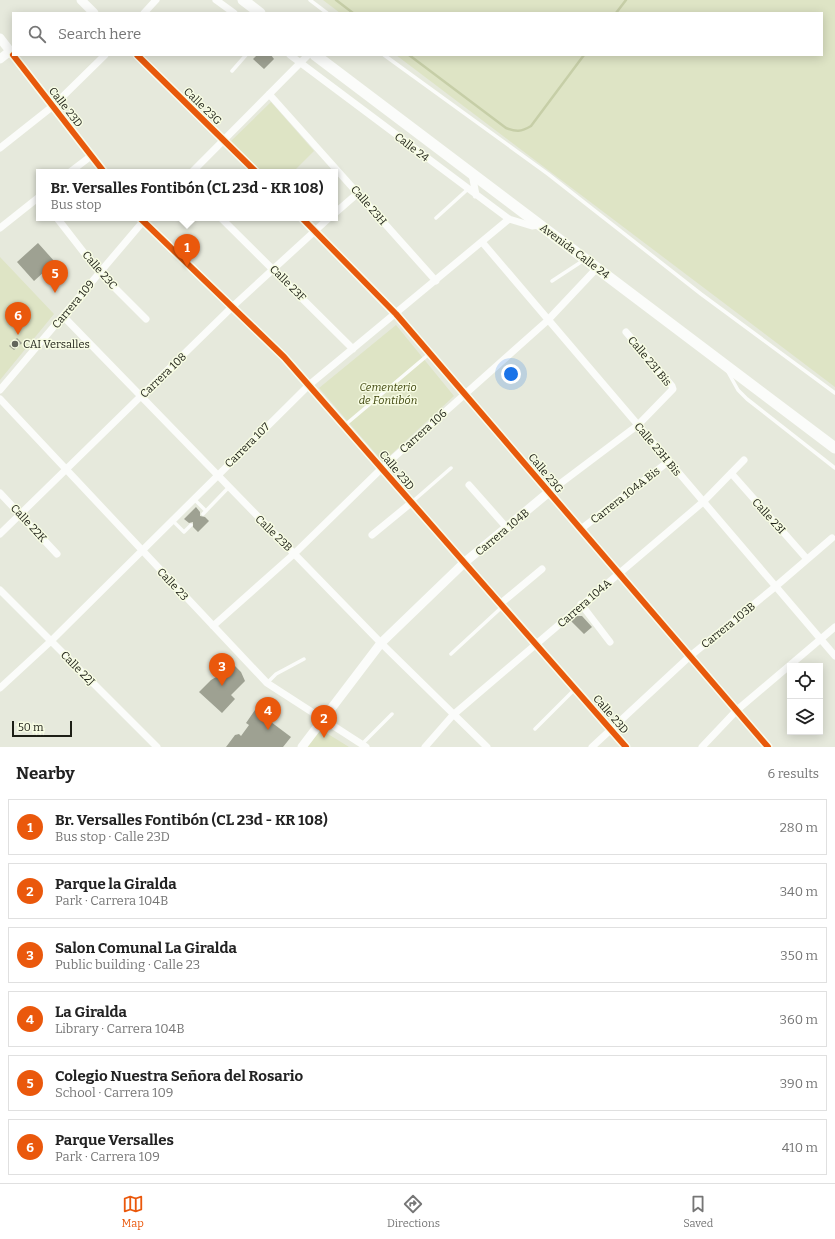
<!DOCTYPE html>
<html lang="en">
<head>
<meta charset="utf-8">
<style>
  :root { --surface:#fff; --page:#f6f6f6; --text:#222; --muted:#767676; --line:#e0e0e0; --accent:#ea580c }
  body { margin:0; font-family:Bitter,serif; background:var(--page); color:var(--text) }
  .controls { position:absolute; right:12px; bottom:12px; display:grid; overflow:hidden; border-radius:0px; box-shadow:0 2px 10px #0003 }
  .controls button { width:36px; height:36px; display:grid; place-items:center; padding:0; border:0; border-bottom:1px solid var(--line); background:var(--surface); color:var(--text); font:20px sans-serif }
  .scale { position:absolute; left:12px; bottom:10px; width:60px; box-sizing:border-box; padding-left:4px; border:2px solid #1d1f16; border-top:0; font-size:11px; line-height:14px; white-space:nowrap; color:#1d1f16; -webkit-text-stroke:3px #f7fce3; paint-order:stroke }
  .you { position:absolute; left:511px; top:374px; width:14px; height:14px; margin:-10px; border:3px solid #fff; border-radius:50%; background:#1a73e8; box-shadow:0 0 0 6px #1a73e833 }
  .badge { display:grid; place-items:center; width:26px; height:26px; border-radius:50%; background:var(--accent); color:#fff; font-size:13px; font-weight:700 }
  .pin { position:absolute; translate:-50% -33px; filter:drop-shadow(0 1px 2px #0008) }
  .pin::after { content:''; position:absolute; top:21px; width:14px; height:12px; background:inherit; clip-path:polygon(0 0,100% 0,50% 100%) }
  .popup { position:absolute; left:36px; top:169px; width:302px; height:52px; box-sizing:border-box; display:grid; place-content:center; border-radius:0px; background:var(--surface); filter:drop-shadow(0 1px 3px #0005); font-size:13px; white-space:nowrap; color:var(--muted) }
  .popup b { font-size:15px; color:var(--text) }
  .popup::after { content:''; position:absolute; left:50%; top:100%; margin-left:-8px; border:8px solid transparent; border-top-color:var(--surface) }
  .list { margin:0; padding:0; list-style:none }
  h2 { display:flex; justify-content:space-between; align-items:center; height:52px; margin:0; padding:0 16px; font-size:17px }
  h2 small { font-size:13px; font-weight:400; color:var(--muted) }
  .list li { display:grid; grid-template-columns:26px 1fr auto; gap:12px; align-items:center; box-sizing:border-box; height:56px; margin:0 8px 8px; padding:0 8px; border:1px solid var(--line); border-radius:0px }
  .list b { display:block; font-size:15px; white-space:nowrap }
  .list p { margin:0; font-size:13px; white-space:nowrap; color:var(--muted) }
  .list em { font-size:13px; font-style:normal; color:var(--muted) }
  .icon { flex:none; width:22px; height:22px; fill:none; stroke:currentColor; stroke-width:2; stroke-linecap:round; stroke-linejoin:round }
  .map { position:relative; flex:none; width:835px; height:747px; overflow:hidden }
  .search { position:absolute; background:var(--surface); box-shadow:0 2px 10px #0003; left:12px; right:12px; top:12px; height:44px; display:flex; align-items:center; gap:10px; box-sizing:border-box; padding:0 14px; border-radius:0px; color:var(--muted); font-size:15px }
  .sheet { height:436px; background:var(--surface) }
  nav { display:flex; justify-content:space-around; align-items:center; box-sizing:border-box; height:56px; border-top:1px solid var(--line); background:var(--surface); font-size:11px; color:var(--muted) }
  nav a { display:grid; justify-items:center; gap:2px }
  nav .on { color:var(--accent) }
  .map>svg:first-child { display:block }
  .green { fill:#dee4c5 }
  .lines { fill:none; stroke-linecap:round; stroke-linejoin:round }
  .stream { stroke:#c6cea7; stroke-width:2.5 }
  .building { fill:#9ea192 }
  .service { stroke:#fbfcfa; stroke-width:3.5 }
  .minor { stroke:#fbfcfa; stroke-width:7 }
  .tertiary { stroke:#fbfcfa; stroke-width:9 }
  .secondary { stroke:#fbfcfa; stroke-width:11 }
  .cycleway-casing { stroke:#f7fce3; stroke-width:8 }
  .cycleway { stroke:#e8590c; stroke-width:6 }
  .poi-dot { fill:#63665b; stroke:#f7fce3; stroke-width:1.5 }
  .labels { text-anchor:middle; stroke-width:3; stroke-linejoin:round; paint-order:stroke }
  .street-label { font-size:11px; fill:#1d1f16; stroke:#f7fce3 }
  .poi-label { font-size:11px; fill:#1d1f16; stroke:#f7fce3; text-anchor:start }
  .park-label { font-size:11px; font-style:italic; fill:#3f460d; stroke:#f7fce3 }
</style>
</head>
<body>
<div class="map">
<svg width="835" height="747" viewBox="0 0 835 747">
  <rect width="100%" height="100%" fill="#e6e9dc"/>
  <path class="green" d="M323 0H835V387L396 55H822V13H340Z
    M271 102 314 151 293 172H262L231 141Z
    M0 257 54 314 0 380Z
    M396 325 454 396 383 462 319 388Z
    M320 729 349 747H306Z"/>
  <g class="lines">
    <path class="stream" d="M336 0 353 13
      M616 13 626 0
      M409 55 506 128C516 132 521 132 531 126L584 55"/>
  </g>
  <path class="building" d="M257 55H271L274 59 264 69 253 59Z
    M38 243 55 262 34 281 17 262Z
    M17 338 22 343 14 350 9 346Z
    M196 507 200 512V516L205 517 209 521 198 532 193 527V522L189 523 184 519Z
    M576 616H582L592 627 584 634 571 621Z
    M235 666 241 672 245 681 231 695 235 699 222 713 199 692 211 680Z
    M255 710 291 737 283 747H226L235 735 239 734 241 736 249 725 246 723Z"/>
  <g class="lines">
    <path class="service" d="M310 0 327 13
      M384 55 548 174 701 294 835 393
      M232 71 246 55
      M436 218 468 189
      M552 281 584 260
      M728 372 738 390 747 399 835 468
      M345 425 429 354
      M194 499 206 511
      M412 502 451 468
      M203 514 228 488
      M173 521 184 532 191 525
      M451 654 502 607
      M267 683 276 674 304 659
      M535 729 575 689
      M362 744 392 714"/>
    <path class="minor" d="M216 0 234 13
      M144 13 156 0
      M290 55 509 219 532 226 539 225
      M269 94 436 281
      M0 148 53 106 105 55
      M70 172 91 156
      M192 172 308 55
      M472 174 476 195
      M335 213 358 193
      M57 218 99 272 146 319
      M221 218 353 349
      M0 228 39 197
      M482 242 835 656
      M63 316 381 643 487 747
      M0 390 146 218
      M0 399 267 683 366 747
      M731 473 807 559
      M469 485 507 528
      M549 492 638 425 673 389 672 386 626 332
      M0 493 57 554
      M581 529 669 461
      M0 534 232 307 329 218
      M372 535 411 503
      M0 590 157 747
      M500 604 542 569
      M581 604 610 642
      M213 626 295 553 382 468 547 321 597 268
      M0 688 51 641 309 385 509 219
      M425 747 453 715 703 502 744 460
      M592 747 689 657 775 587 832 538
      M702 747 737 710 835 627"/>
    <path class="tertiary" d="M81 0 94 13
      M0 38 13 55
      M13 55 104 172
      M137 55 256 172
      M0 59 10 51
      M140 218 284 357 626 747
      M302 218 396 314 768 747
      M302 747 381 643 465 562 549 492"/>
    <path class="secondary" d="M243 0 260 13
      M315 55 835 448"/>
    <defs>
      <path id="cycleway" d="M13 55 104 172
        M137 55 256 172
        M140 218 284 357 626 747
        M302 218 396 314 768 747"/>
    </defs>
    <use href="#cycleway" class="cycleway-casing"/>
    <use href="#cycleway" class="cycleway"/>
  </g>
  <circle class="poi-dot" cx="15" cy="344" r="4"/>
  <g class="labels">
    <g class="street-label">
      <text transform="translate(203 106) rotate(44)" y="4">Calle 23G</text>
      <text transform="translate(66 107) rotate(52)" y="4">Calle 23D</text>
      <text transform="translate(412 147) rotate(37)" y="4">Calle 24</text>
      <text transform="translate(369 205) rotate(49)" y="4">Calle 23H</text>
      <text transform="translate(575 251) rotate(37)" y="4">Avenida Calle 24</text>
      <text transform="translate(100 270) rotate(49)" y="4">Calle 23C</text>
      <text transform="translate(288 283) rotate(45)" y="4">Calle 23F</text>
      <text transform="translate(73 304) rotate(-50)" y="4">Carrera 109</text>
      <text transform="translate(650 361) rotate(50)" y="4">Calle 23I Bis</text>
      <text transform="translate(163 375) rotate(-44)" y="4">Carrera 108</text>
      <text transform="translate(423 431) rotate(-42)" y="4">Carrera 106</text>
      <text transform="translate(247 445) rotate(-45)" y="4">Carrera 107</text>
      <text transform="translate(658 449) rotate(50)" y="4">Calle 23H Bis</text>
      <text transform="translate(397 470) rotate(50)" y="4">Calle 23D</text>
      <text transform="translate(546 473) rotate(50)" y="4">Calle 23G</text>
      <text transform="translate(625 495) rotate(-38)" y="4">Carrera 104A Bis</text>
      <text transform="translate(769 516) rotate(48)" y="4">Calle 23I</text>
      <text transform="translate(29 523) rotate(47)" y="4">Calle 22K</text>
      <text transform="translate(502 532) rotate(-40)" y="4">Carrera 104B</text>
      <text transform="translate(274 533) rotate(44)" y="4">Calle 23B</text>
      <text transform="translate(173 584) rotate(47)" y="4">Calle 23</text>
      <text transform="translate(584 603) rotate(-41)" y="4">Carrera 104A</text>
      <text transform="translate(728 625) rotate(-39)" y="4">Carrera 103B</text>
      <text transform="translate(78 668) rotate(45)" y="4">Calle 22J</text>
      <text transform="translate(611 714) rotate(49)" y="4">Calle 23D</text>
    </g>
    <g class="poi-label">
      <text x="23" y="348">CAI Versalles</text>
    </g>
    <g class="park-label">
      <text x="388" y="391">Cementerio<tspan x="388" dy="13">de Fontibón</tspan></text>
    </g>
  </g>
</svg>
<div class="controls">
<button><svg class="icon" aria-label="locate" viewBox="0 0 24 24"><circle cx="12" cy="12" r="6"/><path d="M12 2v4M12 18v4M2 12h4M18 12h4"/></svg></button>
<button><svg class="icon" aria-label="layers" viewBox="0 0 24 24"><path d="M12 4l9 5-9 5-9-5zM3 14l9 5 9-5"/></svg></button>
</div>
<div class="scale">50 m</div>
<div class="you"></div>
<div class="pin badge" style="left:187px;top:267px">1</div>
<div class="popup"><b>Br. Versalles Fontibón (CL 23d - KR 108)</b>Bus stop</div>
<div class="pin badge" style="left:324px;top:738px">2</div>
<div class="pin badge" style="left:222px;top:686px">3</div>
<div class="pin badge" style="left:268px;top:730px">4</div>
<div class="pin badge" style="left:55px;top:293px">5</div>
<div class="pin badge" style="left:18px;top:335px">6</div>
<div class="search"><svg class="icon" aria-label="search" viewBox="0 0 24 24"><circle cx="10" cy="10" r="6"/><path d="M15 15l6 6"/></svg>Search here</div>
</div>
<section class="sheet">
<h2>Nearby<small>6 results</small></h2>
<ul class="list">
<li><span class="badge">1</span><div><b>Br. Versalles Fontibón (CL 23d - KR 108)</b><p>Bus stop · Calle 23D</p></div><em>280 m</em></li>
<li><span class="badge">2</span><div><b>Parque la Giralda</b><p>Park · Carrera 104B</p></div><em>340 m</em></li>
<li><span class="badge">3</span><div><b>Salon Comunal La Giralda</b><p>Public building · Calle 23</p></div><em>350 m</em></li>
<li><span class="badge">4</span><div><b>La Giralda</b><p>Library · Carrera 104B</p></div><em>360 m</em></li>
<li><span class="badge">5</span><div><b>Colegio Nuestra Señora del Rosario</b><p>School · Carrera 109</p></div><em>390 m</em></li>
<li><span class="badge">6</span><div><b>Parque Versalles</b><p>Park · Carrera 109</p></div><em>410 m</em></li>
</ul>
</section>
<nav>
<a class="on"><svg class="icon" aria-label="map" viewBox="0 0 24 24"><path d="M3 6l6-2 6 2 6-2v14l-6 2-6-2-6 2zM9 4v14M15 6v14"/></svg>Map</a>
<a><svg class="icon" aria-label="directions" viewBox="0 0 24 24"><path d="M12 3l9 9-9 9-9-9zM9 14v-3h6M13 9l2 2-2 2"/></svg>Directions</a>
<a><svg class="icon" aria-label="saved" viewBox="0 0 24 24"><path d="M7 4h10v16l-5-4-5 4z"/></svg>Saved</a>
</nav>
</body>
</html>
